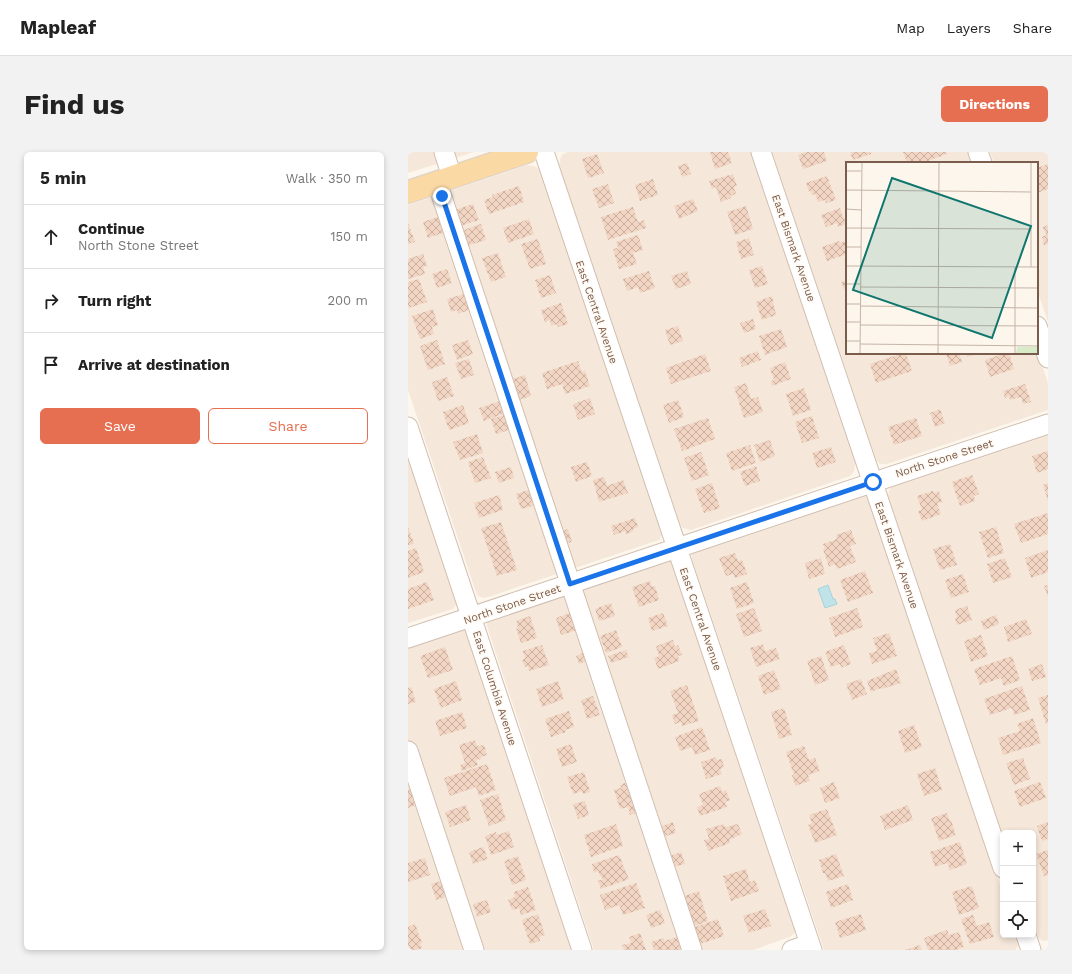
<!DOCTYPE html>
<html lang="en">
<head>
<meta charset="utf-8">
<style>
  :root { --surface:#fff; --page:#f2f2f2; --text:#222; --muted:#767676; --line:#e0e0e0; --accent:#e76f51 }
  body { margin:0; font-family:"Work Sans",sans-serif; background:var(--page); color:var(--text) }
  .controls { position:absolute; right:12px; bottom:12px; display:grid; overflow:hidden; border-radius:6px; box-shadow:0 2px 6px #0003 }
  .controls button { width:36px; height:36px; display:grid; place-items:center; padding:0; border:0; border-bottom:1px solid var(--line); background:var(--surface); color:var(--text); font:20px sans-serif }
  .stop { position:absolute; width:12px; height:12px; margin:-9px; border:3px solid #1a73e8; border-radius:50%; background:#fff }
  .stop.end { background:#1a73e8; border-color:#fff; box-shadow:0 1px 4px #0008 }
  .list { margin:0; padding:0; list-style:none }
  h2 { display:flex; justify-content:space-between; align-items:center; height:52px; margin:0; padding:0 16px; font-size:17px }
  h2 small { font-size:13px; font-weight:400; color:var(--muted) }
  .list li { display:grid; grid-template-columns:26px 1fr auto; gap:12px; align-items:center; box-sizing:border-box; height:64px; padding:0 16px; border-top:1px solid var(--line) }
  .list b { display:block; font-size:15px; white-space:nowrap }
  .list p { margin:0; font-size:13px; white-space:nowrap; color:var(--muted) }
  .list em { font-size:13px; font-style:normal; color:var(--muted) }
  .actions { display:flex; gap:8px; padding:12px 16px }
  .actions a { flex:1; padding:9px 0; border:1px solid var(--accent); border-radius:6px; text-align:center; font-size:14px; color:var(--accent) }
  .actions .main { background:var(--accent); color:#fff }
  .icon { flex:none; width:22px; height:22px; fill:none; stroke:currentColor; stroke-width:2; stroke-linecap:round; stroke-linejoin:round }
  .map { position:relative; flex:none; width:640px; height:798px; overflow:hidden; border-radius:6px }
  header { display:flex; align-items:center; gap:24px; box-sizing:border-box; height:56px; padding:0 20px; background:var(--surface); border-bottom:1px solid var(--line) }
  header strong { font-size:19px }
  nav { display:flex; gap:22px; margin-inline-start:auto; font-size:14px }
  .intro { display:flex; align-items:center; justify-content:space-between; box-sizing:border-box; height:96px; padding:0 24px }
  h1 { margin:0; font-size:28px }
  .button { padding:10px 18px; border-radius:6px; background:var(--accent); color:#fff; font-size:14px; font-weight:700 }
  main { display:flex; gap:24px; padding:0 24px }
  aside { flex:1; background:var(--surface); border-radius:6px; box-shadow:0 2px 6px #0003 }
  .map>svg:first-child { display:block }
  .residential { fill:#f5e8da }
  .water { fill:#bfe3e8; stroke:#a5d3da }
  .building { fill:url(#building-cross-hatch) }
  .lines { fill:none; stroke-linecap:round; stroke-linejoin:round }
  .minor-casing { stroke:#d1beb0; stroke-width:21 }
  .major-casing { stroke:#dad1cd; stroke-width:24 }
  .minor { stroke:#fff; stroke-width:19 }
  .major { stroke:#fbd9a5; stroke-width:22 }
  .route { stroke:#1a73e8; stroke-width:5 }
  .labels { text-anchor:middle; stroke-width:3; stroke-linejoin:round; paint-order:stroke }
  .street-label { font-size:11px; fill:#7a5c4d; stroke:#fffaf3 }
  .inset-road { fill:none; stroke:#c5b3a7; stroke-width:1 }
  .view { fill:#0f766e; fill-opacity:0.15; stroke:#0f766e; stroke-width:2 }
  .inset-edge { fill:none; stroke:#7a5c4d; stroke-width:2 }
</style>
</head>
<body>
<header>
<strong>Mapleaf</strong>
<nav><a>Map</a><a>Layers</a><a>Share</a></nav>
</header>
<div class="intro"><h1>Find us</h1><a class="button">Directions</a></div>
<main>
<aside>
<h2>5 min<small>Walk · 350 m</small></h2>
<ul class="list">
<li><svg class="icon" aria-label="ahead" viewBox="0 0 24 24"><path d="M12 20V5M6 11l6-6 6 6"/></svg><div><b>Continue</b><p>North Stone Street</p></div><em>150 m</em></li>
<li><svg class="icon" aria-label="right" viewBox="0 0 24 24"><path d="M7 20v-9h11M14 6l5 5-5 5"/></svg><div><b>Turn right</b></div><em>200 m</em></li>
<li><svg class="icon" aria-label="arrive" viewBox="0 0 24 24"><path d="M6 21V4h12l-3 4 3 4H6"/></svg><div><b>Arrive at destination</b></div></li>
</ul>
<div class="actions"><a class="main">Save</a><a>Share</a></div>
</aside>
<div class="map">
<svg width="640" height="798" viewBox="0 0 640 798">
  <defs>
    <pattern id="building-cross-hatch" width="8" height="8" patternUnits="userSpaceOnUse"><rect width="8" height="8" fill="#f3d5c3"/><path d="M0 0l8 8M0 8l8-8" fill="none" stroke="#cab0a1"/></pattern>
  </defs>
  <rect width="100%" height="100%" fill="#fdf6ec"/>
  <path class="residential" d="M0 0H66L0 21Z
    M159 0H344L448 307 446 320 442 324 283 378 275 376 272 372 151 15 152 8 154 3Z
    M364 0H562L566 11H439V201H629V199L640 231V258L479 312H474L471 311 468 307Z
    M582 0H640V170L629 138V11H586Z
    M119 13 126 14 130 16 134 20 254 378V382L251 388 80 445 75 446 70 444 68 440 0 238V53Z
    M640 279V788L636 789 631 787 625 773V681H595V684L480 344 481 339 484 333Z
    M0 299 49 451 45 457 0 471Z
    M457 342 460 345 462 349 595 742V783H609L611 793 607 798H416L284 407V401L286 398Z
    M259 407 263 409 266 413 388 779 386 782 382 785 345 798H186L79 474V469Z
    M53 476 57 477 61 482 167 798H0V493Z"/>
  <path class="water" d="M420 433 425 447H427L429 452 417 456 410 437Z"/>
  <path class="building" d="M302 0H320L324 11 307 17Z
    M398 0H416L419 9 395 17 390 3Z
    M442 0H463V2L445 8Z
    M495 0H538L539 2 517 10V11H499Z
    M189 2 196 21 180 26 174 7Z
    M279 11 283 22 274 25 270 14Z
    M640 12V37L629 41V16Z
    M325 22 329 34 326 35 328 42 322 44 323 46 313 50 308 35 304 37 301 29Z
    M419 24 428 48 418 51 417 48 410 50 407 42 404 43 403 39 401 40 398 31Z
    M245 27 250 43 232 49 227 33Z
    M200 32 206 51 191 56 184 37Z
    M111 34 116 50 81 62 76 48 85 45 84 43Z
    M285 47 290 59 271 67 266 54Z
    M65 52 71 68 52 74 47 58Z
    M338 54 345 77 327 83 319 60Z
    M225 55 230 70 236 68 238 76 200 88 193 65Z
    M432 56 438 72 430 75 429 71 418 75 413 63Z
    M30 65 35 81 20 86 15 70Z
    M121 67 126 82 100 91 95 76Z
    M0 71 7 90 0 92Z
    M73 72 78 88 59 94 53 79Z
    M640 73V92L636 93 634 85 638 83 635 75Z
    M230 83 235 98 225 101 229 112 211 117 205 97 210 96 208 90Z
    M341 86 346 103 333 107 328 90Z
    M130 87 138 112 122 117 113 92Z
    M431 89 432 91 437 89 439 94V102L419 109 414 95Z
    M90 101 98 125 83 130 74 106Z
    M15 102 19 114 15 115 17 122 0 127V107Z
    M354 114 360 132 347 136 341 118Z
    M39 117 44 131 29 136 24 122Z
    M241 119 247 136 232 141 230 135 219 139 215 127Z
    M279 119 283 132 268 137 263 124Z
    M142 123 148 141 133 146 127 128Z
    M11 127 19 150 1 156 0 152V130Z
    M439 128V136L436 137 433 130Z
    M56 142 61 158 50 162 49 158 43 160 39 147Z
    M364 144 368 163 354 168 348 150Z
    M153 151 160 172 150 175 149 172 143 174 142 168 137 170 133 158Z
    M25 157 30 173 24 175 26 182 12 187 4 164Z
    M345 167 348 177 336 181 332 171Z
    M270 174 275 189 262 193 257 178Z
    M373 177 379 195 357 203 351 184Z
    M29 188 37 212 20 218 12 194Z
    M60 188 65 202 49 208 44 193Z
    M350 199 353 208 334 215 331 206Z
    M495 201H498L504 219 468 231 462 212Z
    M538 201H551L554 210 542 214Z
    M558 201H571L559 205Z
    M598 201H601L606 217 582 225 577 208Z
    M297 202 303 219 263 232 258 216Z
    M61 207 66 223 53 227 47 211Z
    M170 209 174 220 177 219 182 234 157 242 154 232 139 237 134 221Z
    M377 210 383 227 364 234 363 229 366 228 362 216Z
    M117 223 123 244 108 249 102 228Z
    M39 225 46 244 30 249 24 230Z
    M338 231 343 247 350 245 355 260 336 266 326 235Z
    M617 232 623 250 615 252 613 245 602 248 601 244 597 246 595 239Z
    M396 236 403 258 385 264 378 242Z
    M182 246 187 262 170 268 165 252Z
    M270 248 276 265 261 271 255 253Z
    M92 249 97 261 76 269 71 256Z
    M55 253 61 271 41 278 35 260Z
    M532 257 537 271 527 275 522 261Z
    M102 261 107 276 88 282 83 267Z
    M404 264 411 286 394 291 387 270Z
    M300 266 307 287 274 299 266 277Z
    M508 266 514 284 486 293 480 275Z
    M69 282 75 301 52 308 45 290Z
    M362 288 367 304 352 310 346 293Z
    M342 293 348 311 324 319 318 301Z
    M423 295 428 310 409 316 404 301Z
    M640 299V317L629 321 624 304Z
    M293 300 301 323 284 329 276 306Z
    M75 305 83 326 67 331 60 310Z
    M179 310 184 324 168 330 163 315Z
    M348 314 352 329 337 334 332 320Z
    M103 315 106 326 91 331 87 320Z
    M564 323 571 342 566 344 567 349 552 354 544 330Z
    M196 325 199 334 215 328 220 341 191 350 185 328Z
    M304 331 312 356 296 361 287 337Z
    M640 331V349L635 333Z
    M127 336 132 352 113 357 108 342Z
    M525 339 526 341 531 339 534 350 529 351 533 362 514 369 510 359 514 358 509 344Z
    M91 343 95 358 71 366 66 351Z
    M640 361V382L613 391 606 372Z
    M227 366 230 375 225 377 226 379 218 382 217 379 206 383 203 374Z
    M93 370 109 418 89 424 73 376Z
    M0 375 6 392 0 393Z
    M588 375 596 401 580 406 571 380Z
    M160 377 164 390 156 392 153 379Z
    M443 378 448 392 442 394 448 410 429 417 427 412 421 415 415 397H417L415 392 429 387 428 383Z
    M542 392 549 413 532 418 525 397Z
    M8 396 16 420 0 426V399Z
    M640 398V420L623 426 617 406Z
    M327 401 330 409 334 408 339 422 327 426 325 422 318 424 311 406Z
    M413 406 417 422 401 427 397 411Z
    M597 406 604 425 585 431 579 412Z
    M457 419 465 441 440 450 432 428Z
    M555 422 561 440 543 446 537 428Z
    M242 429 244 435 247 434 251 448 231 455 224 435Z
    M19 430 26 448 0 457V437Z
    M339 430 346 451 329 457 322 436Z
    M640 433V445L636 434Z
    M203 451 207 464 191 469 187 457Z
    M559 454 564 468 549 473 547 466 549 465 547 458Z
    M346 456 354 479 336 485 328 462Z
    M449 456 455 475 427 485 421 466Z
    M167 459 173 477 153 483 148 466Z
    M255 461 260 474 244 479 240 466Z
    M588 463 591 472 576 478 573 469Z
    M122 464 129 486 113 491 108 477 110 476 108 469Z
    M618 467 624 482 600 490 596 475Z
    M208 478 214 495 198 501 192 484Z
    M481 481 489 504 464 512 461 501 469 499 465 486Z
    M573 483 580 504 563 510 556 489Z
    M265 488 267 495 270 493 274 503 270 504 271 509 250 517 246 506 251 504 248 494Z
    M355 492 357 499 368 496 372 507 348 515 342 496Z
    M134 493 141 513 121 519 120 514 117 515 114 508 117 507 115 499Z
    M436 493 443 512 433 516 432 512 423 515 417 500Z
    M37 495 45 518 20 526 12 504Z
    M181 498 184 507 171 512 168 504Z
    M218 498 221 505 203 511 200 504Z
    M413 504 421 528 407 533 399 509Z
    M604 504 612 528 596 534 593 526 572 533 566 517Z
    M634 512 638 525 624 529 620 517Z
    M488 517 493 531 474 537 473 536 463 540 459 529Z
    M366 518 373 537 356 543 350 524Z
    M453 527 459 542 444 548 438 532Z
    M48 529 54 548 33 556 26 537Z
    M150 529 156 547 134 555 128 537Z
    M279 533 291 569 274 574 273 570 267 572 264 563 270 561 262 539Z
    M614 534 622 558 606 563 604 556 582 563 576 547Z
    M3 535 8 550 0 552V536Z
    M640 543V571L638 572 630 546Z
    M185 544 192 563 179 567 173 548Z
    M376 556 384 583 371 587 363 560Z
    M161 559 166 575 157 578 158 580 143 585 137 567Z
    M54 560 59 576 32 584 27 569Z
    M625 566 633 591 595 603 590 586 612 579 609 572Z
    M506 573 514 595 497 601 490 579Z
    M294 575 302 598 287 603 284 595 272 599 267 585Z
    M67 588 69 594 76 593 79 603 73 605V607L68 608 70 613 54 619 52 613 57 611 51 593Z
    M163 592 169 610 154 615 148 597Z
    M396 594 401 608 407 606 412 619 400 623 402 629 387 634 384 623H386L378 600Z
    M308 605 309 608 314 607 316 615 312 617 314 622 298 627 293 610Z
    M615 606 622 627 606 633 598 611Z
    M79 612 88 638 71 644 68 635 42 644 36 626Z
    M527 616 534 638 516 644 509 622Z
    M176 620 182 640 175 642 174 639 165 642 159 625Z
    M225 628 235 659 222 663 220 655 212 657 206 638 213 636 212 633Z
    M426 630 432 646 417 651 412 636Z
    M632 630 638 646 612 655 606 639Z
    M312 634 314 640 318 638 322 648 317 650 319 655 292 664 289 655 295 653 291 642Z
    M8 636 13 651 0 656V638Z
    M90 642 98 668 81 674 72 648Z
    M177 649 181 663 170 667 165 652Z
    M58 653 63 668 42 675 37 660Z
    M500 653 505 668 477 678 472 664Z
    M419 657 429 683 407 691 400 673 404 671 401 663Z
    M539 661 542 669 543 668 548 683 531 689 523 666Z
    M265 670 268 681 254 685 251 675Z
    M640 670V687L634 689 629 674Z
    M208 672 215 694 183 705 176 683Z
    M316 672 317 675 330 672 334 682 321 688 322 691 300 699 296 688 301 687 298 677Z
    M101 679 106 695 83 703 77 684 88 680 89 683Z
    M552 690 559 712 542 718 539 711 527 715 522 700Z
    M75 695 80 707 65 712 61 700Z
    M640 698V723L636 724 628 702Z
    M273 700 277 712 265 715 262 704Z
    M428 702 436 724 420 729 417 721H415L411 708Z
    M211 703 221 727 193 737 190 729 195 727 193 724H192L190 719 186 721 184 712Z
    M110 704 118 728 104 733 96 709Z
    M17 706 22 723 0 730V711Z
    M338 717 342 730 347 728 351 739 323 749 315 724Z
    M39 727 44 743 28 748 23 732Z
    M228 731 237 756 215 763 211 753 197 758 192 743Z
    M440 732 445 748 423 756 418 740Z
    M564 734 571 756 551 763 544 740Z
    M120 735 128 758 113 763 111 756 104 758 100 748 107 745 106 740Z
    M291 739 300 769 284 775 274 745Z
    M79 748 83 760 69 765 65 752Z
    M357 757 363 774 341 781 335 764Z
    M252 758 257 771 243 776 238 763Z
    M130 762 137 783 131 785 132 789 122 792 114 768Z
    M453 762 458 778 432 786 427 770Z
    M565 763 569 774 581 770 586 785 562 792 553 767Z
    M310 767 316 784 289 793 284 776Z
    M7 772 14 791 12 792 14 796 8 798H0V775Z
    M539 778 541 783 551 780 556 795 549 797 550 798H520L516 786Z
    M232 781 238 798H216L214 793 223 791 221 785Z
    M269 785 273 798H246L243 790 256 786V789Z
    M512 793 514 798H497Z"/>
  <g class="lines">
    <defs>
      <path id="minor" d="M36 0 44 25
        M136 0 404 798
        M353 0 595 716
        M570 0 574 11
        M29 30 284 798
        M629 174 640 206
        M0 275 174 798
        M0 486 640 272
        M0 599 66 798
        M618 783 623 798
        M384 798 402 792"/>
      <path id="major" d="M0 40 119 0"/>
    </defs>
    <use href="#minor" class="minor-casing"/>
    <use href="#major" class="major-casing"/>
    <use href="#minor" class="minor"/>
    <use href="#major" class="major"/>
  </g>
  <g class="lines">
    <path class="route" d="M34 44 162 432 465 330"/>
  </g>
  <g class="labels">
    <g class="street-label">
      <text transform="translate(386 96) rotate(71)" y="4">East Bismark Avenue</text>
      <text transform="translate(189 160) rotate(71)" y="4">East Central Avenue</text>
      <text transform="translate(536 306) rotate(-18)" y="4">North Stone Street</text>
      <text transform="translate(489 403) rotate(71)" y="4">East Bismark Avenue</text>
      <text transform="translate(104 452) rotate(-19)" y="4">North Stone Street</text>
      <text transform="translate(293 467) rotate(71)" y="4">East Central Avenue</text>
      <text transform="translate(87 536) rotate(72)" y="4">East Columbia Avenue</text>
    </g>
  </g>
  <g transform="translate(438 10)">
    <rect width="192" height="192" fill="#fdf6ec"/>
    <path d="M171 185H192V192H170Z" fill="#d8ecc9"/>
    <path class="inset-road" d="M0 9H15M0 28 185 30M0 47 15 48M0 66 185 67M0 85H15M0 104 192 105M185 105V0M0 122H14M14 125 192 126M0 142H14M14 144 192 146M0 160H14M14 163 192 164M0 179H14M14 182 192 184M14 192 16 0M92 192 93 0M169 192V105"/>
    <path class="view" d="M46 16 185 64 146 176 7 128Z"/>
    <rect width="192" height="192" class="inset-edge"/>
  </g>
</svg>
<div class="controls">
<button>+</button>
<button>−</button>
<button><svg class="icon" aria-label="locate" viewBox="0 0 24 24"><circle cx="12" cy="12" r="6"/><path d="M12 2v4M12 18v4M2 12h4M18 12h4"/></svg></button>
</div>
<div class="stop" style="left:465px;top:330px"></div>
<div class="stop end" style="left:34px;top:44px"></div>
</div>
</main>
</body>
</html>
